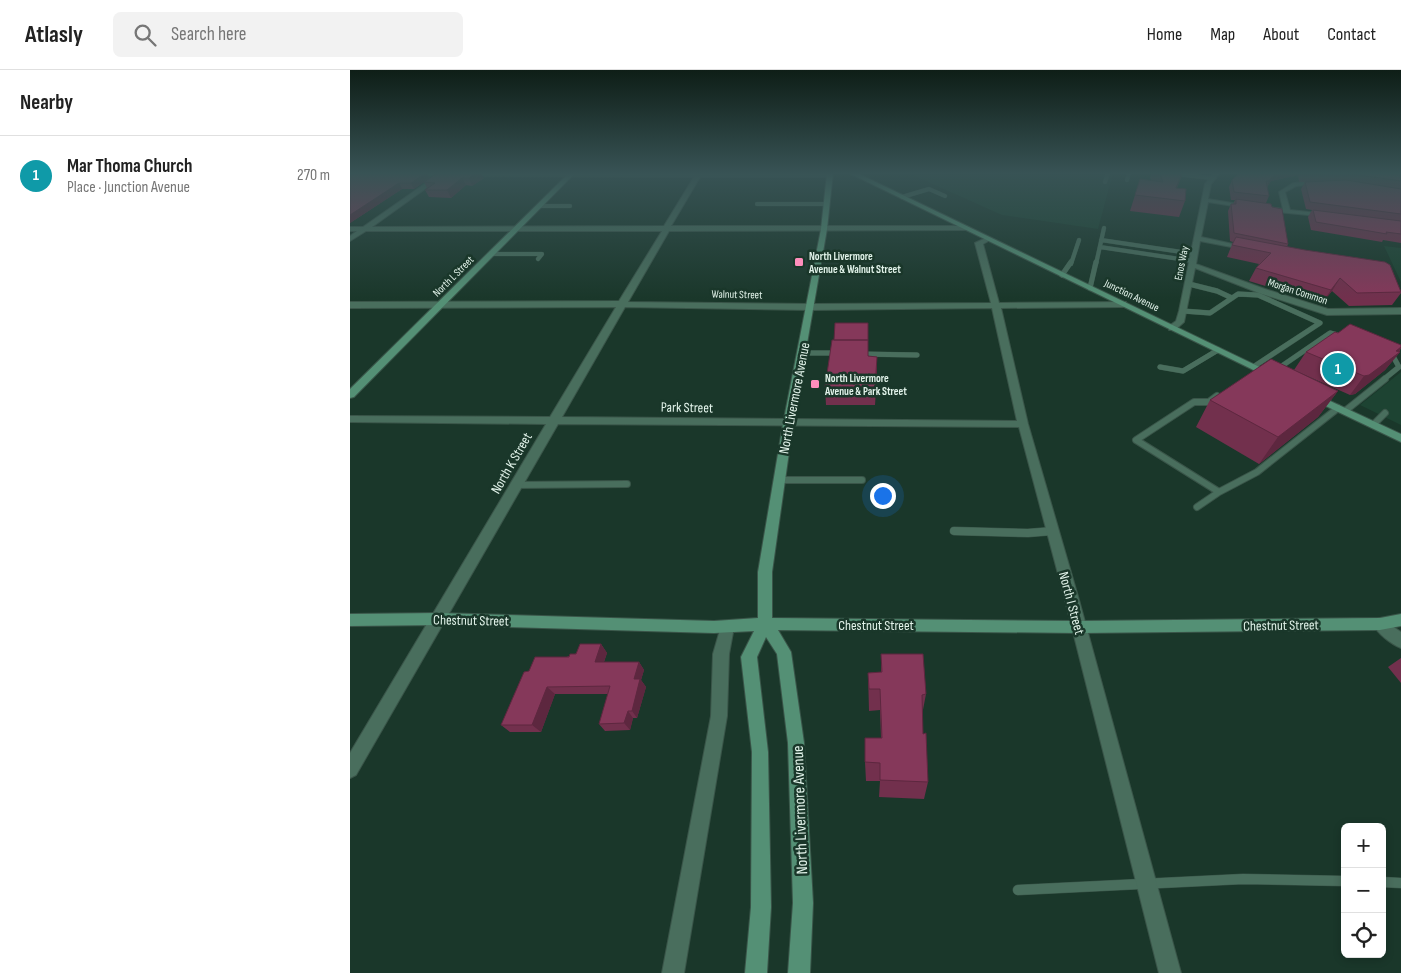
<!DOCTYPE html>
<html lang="en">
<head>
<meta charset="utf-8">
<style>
  :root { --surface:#fff; --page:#f2f2f2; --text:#222; --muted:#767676; --line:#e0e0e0; --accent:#ea580c }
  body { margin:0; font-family:"Sofia Sans Condensed",sans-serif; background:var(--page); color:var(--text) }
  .controls { position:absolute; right:15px; bottom:15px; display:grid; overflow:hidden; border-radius:8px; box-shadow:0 2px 8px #0003 }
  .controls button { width:45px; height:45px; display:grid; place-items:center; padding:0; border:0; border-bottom:1px solid var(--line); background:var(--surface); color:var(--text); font:25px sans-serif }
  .you { position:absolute; left:532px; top:425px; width:18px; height:18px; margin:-12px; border:4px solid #fff; border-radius:50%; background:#1a73e8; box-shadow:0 0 0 8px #1a73e833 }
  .badge { display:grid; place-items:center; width:32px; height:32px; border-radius:50%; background:var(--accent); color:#fff; font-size:16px; font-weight:700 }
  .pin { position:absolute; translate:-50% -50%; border:2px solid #fff; box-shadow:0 1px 5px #0006 }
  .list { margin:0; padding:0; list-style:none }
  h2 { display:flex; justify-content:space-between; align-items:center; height:65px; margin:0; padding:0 20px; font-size:21px }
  h2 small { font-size:16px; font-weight:400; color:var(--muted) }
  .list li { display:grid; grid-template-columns:32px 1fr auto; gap:15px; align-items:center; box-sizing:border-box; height:80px; padding:0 20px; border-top:1px solid var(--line) }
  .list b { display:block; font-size:19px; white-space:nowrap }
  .list p { margin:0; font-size:16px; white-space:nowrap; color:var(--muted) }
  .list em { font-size:16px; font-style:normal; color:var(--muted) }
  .icon { flex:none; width:28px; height:28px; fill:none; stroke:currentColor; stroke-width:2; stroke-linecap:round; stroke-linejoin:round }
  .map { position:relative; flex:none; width:1051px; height:903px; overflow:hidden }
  header { display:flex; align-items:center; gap:30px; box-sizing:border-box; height:70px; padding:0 25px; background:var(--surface); border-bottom:1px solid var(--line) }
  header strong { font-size:24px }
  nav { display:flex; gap:28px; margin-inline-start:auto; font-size:18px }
  .search { width:350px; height:45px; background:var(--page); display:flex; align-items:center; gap:12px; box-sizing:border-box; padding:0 18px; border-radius:8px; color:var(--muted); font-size:19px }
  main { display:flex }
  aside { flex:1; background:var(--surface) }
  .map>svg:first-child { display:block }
  .built { fill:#1d4332 }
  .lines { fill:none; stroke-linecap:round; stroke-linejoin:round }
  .lane-far4-casing { stroke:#3a5549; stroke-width:4.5 }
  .lane-far3-casing { stroke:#3a5549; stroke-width:5.5 }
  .lane-far2-casing { stroke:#3a5549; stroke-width:8 }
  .lane-far1-casing { stroke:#3a5549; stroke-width:9 }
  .lane-casing { stroke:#3a5549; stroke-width:11 }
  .street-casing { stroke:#3a5549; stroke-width:2 }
  .secondary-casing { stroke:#3a5549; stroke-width:2 }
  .lane-far4 { stroke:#496e5d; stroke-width:4 }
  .lane-far3 { stroke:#496e5d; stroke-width:5 }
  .lane-far2 { stroke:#496e5d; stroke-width:6 }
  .lane-far1 { stroke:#496e5d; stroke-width:8 }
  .lane { stroke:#496e5d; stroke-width:10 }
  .street { fill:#496e5d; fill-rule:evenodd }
  .secondary { fill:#549075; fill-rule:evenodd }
  .wall { fill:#72304d }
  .shaded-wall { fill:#5d273f }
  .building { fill:#85385a; stroke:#5d273f }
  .poi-dot { fill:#fe8ebc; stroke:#1a372a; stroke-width:2 }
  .labels { text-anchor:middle; stroke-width:5; stroke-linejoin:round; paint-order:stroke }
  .far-poi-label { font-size:11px; font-weight:bold; fill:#e2f3ea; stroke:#1a372a; text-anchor:start }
  .far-street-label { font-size:11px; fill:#e2f3ea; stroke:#1a372a }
  .street-label { font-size:14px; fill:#e2f3ea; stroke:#1a372a }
  .near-street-label { font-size:16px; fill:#e2f3ea; stroke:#1a372a }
</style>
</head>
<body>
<header>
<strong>Atlasly</strong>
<div class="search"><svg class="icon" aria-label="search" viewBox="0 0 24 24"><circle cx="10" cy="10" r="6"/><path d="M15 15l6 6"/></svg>Search here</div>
<nav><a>Home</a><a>Map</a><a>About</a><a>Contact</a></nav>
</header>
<main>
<aside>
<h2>Nearby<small></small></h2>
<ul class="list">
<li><span class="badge" style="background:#0f9aa8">1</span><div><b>Mar Thoma Church</b><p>Place · Junction Avenue</p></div><em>270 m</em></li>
</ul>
</aside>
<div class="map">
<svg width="1051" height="903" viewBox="0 0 1051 903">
  <rect width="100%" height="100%" fill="#1a372a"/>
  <path class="built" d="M558 103H763L748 159 652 145Z
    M1034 176 1051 178V212Z
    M1051 302V355L1010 335Z"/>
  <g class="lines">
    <defs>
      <path id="lane-far4" d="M816 103 862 108
        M777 110 779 103
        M755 112 758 103
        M552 127 579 119 595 126
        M407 134H476
        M189 136H220
        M751 170 845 184
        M750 177 843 191
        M141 184H192L188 189
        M721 194 729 170
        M746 194 754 158"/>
      <path id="lane-far3" d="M712 205 721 192
        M839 214 867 221 882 228
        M740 218 746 192
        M833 241 860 243 888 224 908 225 970 253 903 297
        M452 283H489
        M510 284 567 285
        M810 297 833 301 868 280
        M926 300 980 263 991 266
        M1033 310 1049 297 1044 288 1038 285"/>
      <path id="lane-far2" d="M867 326 859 332H844L786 370 869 422
        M995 341 1035 309
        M1023 355 1035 343
        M429 410H512
        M165 415 277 414
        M847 437 869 422 907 402 988 338"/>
      <path id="lane-far1" d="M604 461 678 463 703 461"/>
      <path id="lane" d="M1032 812 1051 813
        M668 820 893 809 995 811"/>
      <path id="street" d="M60 103 480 104 482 107H350L321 156H616L619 158 616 160 319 161 278 232 461 234 641 233 625 173 638 167 642 169 633 174 649 233 776 232V236L773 237 651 238 678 354 729 530 831 903H809L715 530 669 357 208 354 6 705 0 708V683L196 354 0 352V346L200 347 266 237 0 238V232L269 231 312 161H16L0 171V166L7 161H0V157H13L86 106H62ZM93 106 344 107 314 156 22 157ZM275 237 461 240 642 238 667 351 212 347Z
        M864 103H870L861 114 858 129 900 136 897 138 858 132 851 167 901 178 897 180 850 171 846 194 915 219 978 239 1051 238V244L977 245 909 223 845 198 834 252 825 260H819V256L826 251 829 241 855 114Z
        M965 111 973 113 946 116 935 122 940 140 977 144 980 146 979 147 917 141 914 139 917 137 933 139 929 122 943 113Z
        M1030 548 1051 562V578C1041 574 1027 563 1023 554L1025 550Z
        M377 551 382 553 384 557 379 584 377 646 334 903H312L361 646 363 584 372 553Z"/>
      <path id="secondary" d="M219 103H225L4 327 0 328V319Z
        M477 103H483L477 159 443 354 422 502V548L729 551 1030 548 1051 544V556L1030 560 729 563 428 560 441 582 454 673 463 833 460 903H438L443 833 438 673 427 584 416 567 407 587 418 682 421 837 417 903H395L401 837 402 682 391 587 404 561 364 563 88 555 0 556V544L88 543 364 551 408 548V502L433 354 471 159Z
        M499 103H507L928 306 923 309 920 308Z
        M963 323 1051 364V372L959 328V324Z"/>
    </defs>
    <use href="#lane-far4" class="lane-far4-casing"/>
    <use href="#lane-far3" class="lane-far3-casing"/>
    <use href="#lane-far2" class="lane-far2-casing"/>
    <use href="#lane-far1" class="lane-far1-casing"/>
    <use href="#lane" class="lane-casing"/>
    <use href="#street" class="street-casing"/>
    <use href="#secondary" class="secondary-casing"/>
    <use href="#lane-far4" class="lane-far4"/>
    <use href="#lane-far3" class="lane-far3"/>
    <use href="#lane-far2" class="lane-far2"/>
    <use href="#lane-far1" class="lane-far1"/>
    <use href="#lane" class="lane"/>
    <use href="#street" class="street"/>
    <use href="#secondary" class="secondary"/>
  </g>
  <path class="wall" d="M0 103 80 108 87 103 134 108 122 116 116 115 101 128 79 127 75 120 77 118 74 112 64 119H52L0 153Z
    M802 103H833L827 118 835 131 829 147 780 141 790 109 802 111 800 108Z
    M889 103H1051V173L1033 170 1032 172 961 160 958 147 962 140 956 139 951 119 955 112H949L948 105 921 111 917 117 919 126 916 133 922 137 938 174 937 177 1051 221V223L1042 235 999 236 982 221 972 233 899 211 906 198 909 194 877 187 883 172 880 171 878 141 881 134H883L885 130H881L879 117 882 110Z
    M988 263 1051 275V278L1049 282H1050L1035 300 1005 324 1000 325 946 301 988 321 968 347 909 394 846 357 860 330 944 300 956 282Z
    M518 286 527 287 525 335H476L475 317Z
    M251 574 257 583 254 592H289L294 600 291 610 296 617 287 648H283L280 660 255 661 249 654 258 624H205L191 662H160L151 655 179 601Z
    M531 584 576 624 572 645 573 664 578 712 574 729 529 727 530 711H516L515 692 531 668 530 640 519 641 518 603 531 602Z
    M1051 588V613L1038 597Z"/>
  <path class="shaded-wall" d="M76 103H77L80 108 64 119 61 113Z
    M127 103H131L134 108 122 116 119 108Z
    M929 103H949L948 105 921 111 916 119 919 111 925 104Z
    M112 108 116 115 101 128 97 120Z
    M49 113 52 119 0 153V145Z
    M990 208 982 221 972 233 981 220Z
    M1051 277V278L1046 285 1050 282 1035 300 1005 324 1000 325 1014 306Z
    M527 287V305L525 335V317Z
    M988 321 968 347 909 394 928 367Z
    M251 574 257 583 251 600 245 592Z
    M289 592 294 600 291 610 296 617 287 648 282 641 284 609Z
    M197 617 205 624 191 662 182 655Z
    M278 641 283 648 280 660 274 653Z"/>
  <path class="building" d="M0 103H76L61 113H49L0 145Z
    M87 103H127L119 108H112L97 120H75L85 113 74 112Z
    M809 103H832L826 118 836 119 835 131 785 125 790 109 813 112Z
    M889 103H929L925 104 919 111H916L919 126 884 122 882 110Z
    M953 103H991L953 105Z
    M994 103H1051V111Z
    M996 110 1051 119V144L960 132 955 112Z
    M886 129 921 134 922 137 932 139 938 174 884 163 881 134H886Z
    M963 140 1051 151V164L1036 162 1037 164 966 152Z
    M886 167 955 180 1035 192 1040 195 1051 222 1007 223 990 208 981 220 906 198 921 183 882 175Z
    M485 253H518V270H484Z
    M1000 254 1051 275V277L1046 281 1050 282 1019 305 1014 306 956 282 985 262 988 263Z
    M482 270H518V286L527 287 525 317H475Z
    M921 289 988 321 928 367 860 330Z
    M230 574H251L245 592H289L284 609H290L282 641H278L274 653 249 654 260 616 197 617 182 655H151L174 602 179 601 185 587H219L220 584H226Z
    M531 584H573L576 624 572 625 573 664 576 663 578 712 530 710V693L515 692V668H532L530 619H519L518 603 532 602Z"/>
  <linearGradient id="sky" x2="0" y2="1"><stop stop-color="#0e1e17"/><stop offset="0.45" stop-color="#385355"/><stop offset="1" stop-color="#385355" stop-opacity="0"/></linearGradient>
  <rect width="1051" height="229" fill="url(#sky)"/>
  <g class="poi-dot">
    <rect x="444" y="187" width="10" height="10" rx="2.5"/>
    <rect x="460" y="309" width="10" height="10" rx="2.5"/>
  </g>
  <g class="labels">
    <g class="far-poi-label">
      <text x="459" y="190">North Livermore<tspan x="459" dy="13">Avenue &amp; Walnut Street</tspan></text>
      <text x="475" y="312">North Livermore<tspan x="475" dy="13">Avenue &amp; Park Street</tspan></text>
    </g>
    <g class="far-street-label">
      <text transform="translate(831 193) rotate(-79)" y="4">Enos Way</text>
      <text transform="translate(103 206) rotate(-45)" y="4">North L Street</text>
      <text transform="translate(948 221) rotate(18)" y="4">Morgan Common</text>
      <text transform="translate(387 224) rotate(1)" y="4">Walnut Street</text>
      <text transform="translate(782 225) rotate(26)" y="4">Junction Avenue</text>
    </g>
    <g class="street-label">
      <text transform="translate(444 328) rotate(-79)" y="5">North Livermore Avenue</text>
      <text transform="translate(337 337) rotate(1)" y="5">Park Street</text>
      <text transform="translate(161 393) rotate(-60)" y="5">North K Street</text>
      <text transform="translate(722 533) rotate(75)" y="5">North I Street</text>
      <text transform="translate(121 550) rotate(1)" y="5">Chestnut Street</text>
      <text x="526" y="560">Chestnut Street</text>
      <text transform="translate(931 555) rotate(-1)" y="5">Chestnut Street</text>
    </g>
    <g class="near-street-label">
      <text transform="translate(449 740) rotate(-92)" y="6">North Livermore Avenue</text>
    </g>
  </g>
</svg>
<div class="controls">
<button>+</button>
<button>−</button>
<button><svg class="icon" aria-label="locate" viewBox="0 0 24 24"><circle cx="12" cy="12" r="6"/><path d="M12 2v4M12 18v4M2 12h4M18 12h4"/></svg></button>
</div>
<div class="you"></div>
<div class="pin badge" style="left:988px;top:299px;background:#0f9aa8">1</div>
</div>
</main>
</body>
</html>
